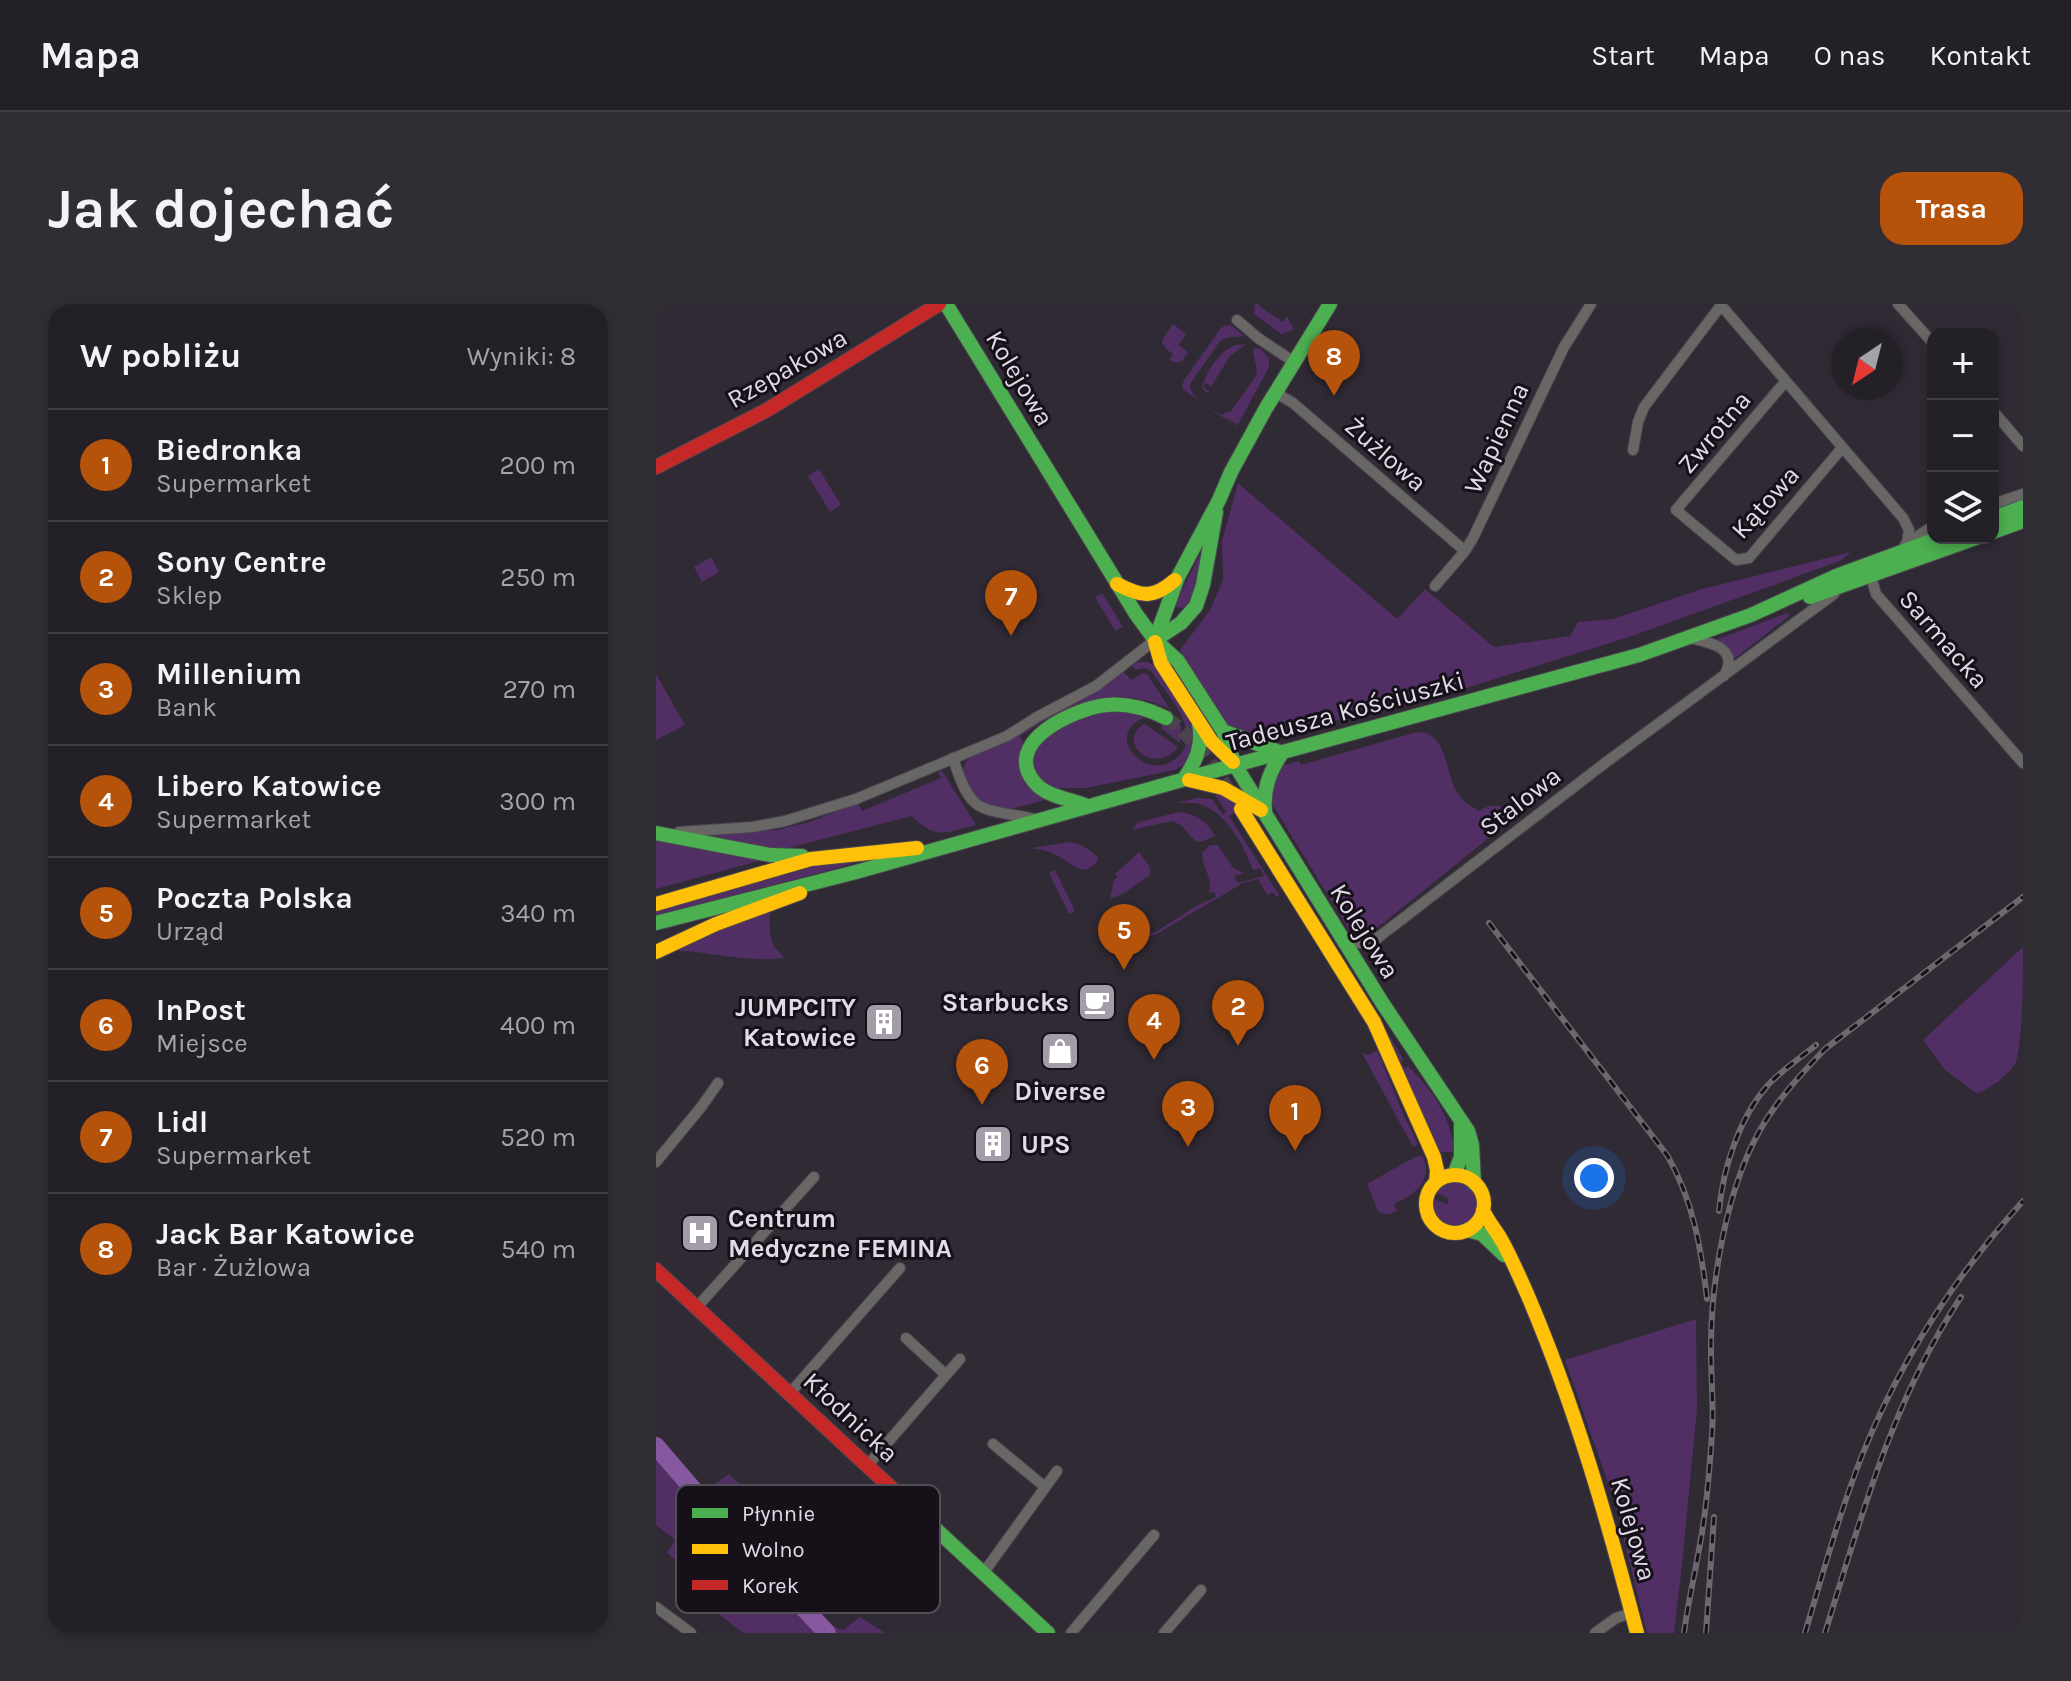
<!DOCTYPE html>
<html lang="pl">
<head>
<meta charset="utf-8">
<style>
  :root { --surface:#242028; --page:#302d34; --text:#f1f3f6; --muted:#a3a3a8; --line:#413e45; --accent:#b45309 }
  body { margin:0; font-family:Karla,sans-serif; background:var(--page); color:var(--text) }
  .controls { position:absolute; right:24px; top:24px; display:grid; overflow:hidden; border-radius:16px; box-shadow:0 4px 12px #0003 }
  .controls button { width:72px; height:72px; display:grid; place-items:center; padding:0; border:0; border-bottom:2px solid var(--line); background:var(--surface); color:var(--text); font:40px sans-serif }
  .compass { position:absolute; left:1175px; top:24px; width:72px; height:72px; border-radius:50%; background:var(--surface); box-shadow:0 4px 12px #0003; rotate:215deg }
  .you { position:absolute; left:938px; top:874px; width:28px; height:28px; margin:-20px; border:6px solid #fff; border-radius:50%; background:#1a73e8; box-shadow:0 0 0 12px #1a73e833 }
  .badge { display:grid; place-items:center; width:52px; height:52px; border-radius:50%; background:var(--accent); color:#fff; font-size:26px; font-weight:700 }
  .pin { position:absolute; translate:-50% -66px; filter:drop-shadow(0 2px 4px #0008) }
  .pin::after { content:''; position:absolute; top:42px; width:28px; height:24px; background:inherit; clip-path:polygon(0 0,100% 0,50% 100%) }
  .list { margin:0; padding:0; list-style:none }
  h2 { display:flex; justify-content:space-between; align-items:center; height:104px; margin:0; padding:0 32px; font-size:34px }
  h2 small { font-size:26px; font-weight:400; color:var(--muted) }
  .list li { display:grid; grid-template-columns:52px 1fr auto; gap:24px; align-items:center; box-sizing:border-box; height:112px; padding:0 32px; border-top:2px solid var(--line) }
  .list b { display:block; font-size:30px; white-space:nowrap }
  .list p { margin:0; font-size:26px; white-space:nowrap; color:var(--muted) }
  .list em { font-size:26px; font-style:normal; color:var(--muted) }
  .icon { flex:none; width:44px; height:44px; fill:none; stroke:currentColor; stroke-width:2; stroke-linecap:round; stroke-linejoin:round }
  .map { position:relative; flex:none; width:1367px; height:1329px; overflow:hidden; border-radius:24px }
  header { display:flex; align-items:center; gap:48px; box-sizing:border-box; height:112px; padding:0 40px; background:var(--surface); border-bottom:2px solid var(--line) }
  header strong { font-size:38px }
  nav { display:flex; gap:44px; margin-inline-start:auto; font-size:28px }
  .intro { display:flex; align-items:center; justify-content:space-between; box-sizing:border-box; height:192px; padding:0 48px }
  h1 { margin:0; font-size:56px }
  .button { padding:20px 36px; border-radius:24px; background:var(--accent); color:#fff; font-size:28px; font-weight:700 }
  main { display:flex; gap:48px; padding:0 48px }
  aside { flex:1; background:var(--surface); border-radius:24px; box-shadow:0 4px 12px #0003 }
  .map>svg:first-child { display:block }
  .green { fill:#512e63 }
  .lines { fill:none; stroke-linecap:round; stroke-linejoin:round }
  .river { stroke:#86589f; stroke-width:18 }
  .secondary-tunnel { stroke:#4b4450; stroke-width:14; stroke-dasharray:14 7; stroke-linecap:butt }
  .street-casing { stroke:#4c4751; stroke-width:12 }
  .fast-casing { stroke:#4c4751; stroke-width:16 }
  .slow-casing { stroke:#4c4751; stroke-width:16 }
  .jam-casing { stroke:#4c4751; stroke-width:16 }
  .street { stroke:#686765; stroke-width:10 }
  .fast { stroke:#4caf50; stroke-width:14 }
  .slow { stroke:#ffc107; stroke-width:14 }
  .jam { stroke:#c62828; stroke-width:14 }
  .rail-casing { stroke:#6c686c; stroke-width:6 }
  .rail { stroke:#161119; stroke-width:3; stroke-dasharray:9; stroke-linecap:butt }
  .labels { text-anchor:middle; stroke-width:6; stroke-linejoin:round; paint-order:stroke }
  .street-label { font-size:26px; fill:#e2dae7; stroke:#161119 }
  .poi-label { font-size:26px; font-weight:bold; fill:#e2dae7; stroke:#161119; text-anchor:end }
  .key { fill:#161119; stroke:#534d57; stroke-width:2 }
  .key-label { font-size:22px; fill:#e2dae7 }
</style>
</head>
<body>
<header>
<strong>Mapa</strong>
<nav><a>Start</a><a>Mapa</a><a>O nas</a><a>Kontakt</a></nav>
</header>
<div class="intro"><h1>Jak dojechać</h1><a class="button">Trasa</a></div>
<main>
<aside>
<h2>W pobliżu<small>Wyniki: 8</small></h2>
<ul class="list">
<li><span class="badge">1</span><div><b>Biedronka</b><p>Supermarket</p></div><em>200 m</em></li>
<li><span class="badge">2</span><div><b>Sony Centre</b><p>Sklep</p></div><em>250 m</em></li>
<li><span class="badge">3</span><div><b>Millenium</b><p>Bank</p></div><em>270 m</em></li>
<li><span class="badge">4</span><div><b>Libero Katowice</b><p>Supermarket</p></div><em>300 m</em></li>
<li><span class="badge">5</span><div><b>Poczta Polska</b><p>Urząd</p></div><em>340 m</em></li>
<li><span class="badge">6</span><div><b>InPost</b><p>Miejsce</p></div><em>400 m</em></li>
<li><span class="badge">7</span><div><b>Lidl</b><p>Supermarket</p></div><em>520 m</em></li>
<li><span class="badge">8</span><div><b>Jack Bar Katowice</b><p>Bar · Żużlowa</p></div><em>540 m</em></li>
</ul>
</aside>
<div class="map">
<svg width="1367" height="1329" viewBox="0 0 1367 1329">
  <rect width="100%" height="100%" fill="#302a35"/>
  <path class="green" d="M599 0H604L603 2 627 18 631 12 637 24 636 27 625 30 598 10Z
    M517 20 530 30 523 41 532 48 526 57 520 59 513 56 517 50 510 45 506 39 508 33Z
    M575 21 588 32 570 34 564 37 534 80C534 95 553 103 565 111L575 107 600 72 601 67 597 47 599 44 605 45 613 55V63L579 126 581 120 563 111 528 86 526 83 528 76 565 24 568 22Z
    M590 40 574 52 555 83 550 79 547 83 553 87 551 89 549 88 546 84C548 71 564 47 577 42 581 40 586 41 590 40Z
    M163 165 185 201 174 208 152 172Z
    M582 179 741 315 769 285 838 343 914 332 922 318 957 315 1046 285 1195 248 1184 257 976 332 772 396 696 412 621 433 598 432 570 421 524 346 554 306 567 276 566 237Z
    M545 248H546C543 268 542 288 528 304L518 303Z
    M55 253 63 268 46 278 38 263Z
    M446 289 467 323 459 327 439 293Z
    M1131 309 1133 310 1132 313 1078 355 1072 344 1062 335Z
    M483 358H492L497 361 542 431 534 457 519 466 430 484H402L393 482 378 471 375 458 379 444 389 432 431 410 473 405 490 413C445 429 490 482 522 453 529 446 533 435 530 425 527 407 506 383 495 367L489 364 479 366 475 361Z
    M467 367 475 376 487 369 491 370 514 405C456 378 414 399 364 432L367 438C356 466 368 479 389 496 357 505 326 517 310 478 306 467 306 463 313 454L444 384Z
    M0 370 29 421 0 436Z
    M515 406 525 423 524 439 505 424Z
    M488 420H489L522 443C498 473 459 438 488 420Z
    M761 428C793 428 788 469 802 490 807 498 815 502 823 507 840 497 845 502 860 512L710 633 700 632 693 626 615 498 616 472 622 462 644 457 645 461Z
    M282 466 286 467 320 521C291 528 280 537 256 512L116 548 54 531 121 526 153 518 202 499 206 507 285 474Z
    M558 489 571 492 589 502 573 512 623 591 620 593 617 588 611 591 602 575 587 579 499 631 482 633 466 629 451 611 457 607 459 616 465 621 467 628 479 632 480 628 487 630 498 629 540 602 560 593 558 588 553 589C557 573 546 564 546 549L554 541H562L577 564 588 569 578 572 582 579 608 572 604 564 597 566C588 543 572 510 546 501 538 498 529 499 521 499L541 494 556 495 567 511 570 508Z
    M523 508C540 510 551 517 559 532L545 538 539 537 525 521 516 517 475 526 483 518Z
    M0 536 63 546 103 557 0 585Z
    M414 538C427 540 433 546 443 554 428 578 417 559 400 551 392 546 384 546 375 544Z
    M483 548 494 563V571L468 589 454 595 458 576 462 573 459 570Z
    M195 556 197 557 196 560 0 612V605L161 562Z
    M399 566 419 607 413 610 393 569Z
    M114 606C114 627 110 637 128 653L127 654C89 659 52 647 14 646Z
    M1367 643C1367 673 1367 733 1360 758 1353 771 1335 784 1321 790L1289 766 1267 736Z
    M725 718 748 756 745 758 749 764 752 762C778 787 794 812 799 848H781Z
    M721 746 748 812 762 840 757 843 706 749 712 751Z
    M767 852C777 878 759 890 738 900L741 907C734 911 729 911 722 907L711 880 759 853Z
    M793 878C843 874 817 944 784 918 777 912 775 904 776 894L791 900 793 895 779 888 784 883Z
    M1040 1015 1041 1106 1025 1270 1018 1329H991L958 1196 909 1056Z
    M0 1134 15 1154 47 1188 73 1170 125 1219 147 1252 126 1278 169 1319 187 1326 204 1313 229 1329H87L47 1298 50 1289 30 1274 33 1267 11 1249 19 1236 0 1221Z"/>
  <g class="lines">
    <path class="river" d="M0 1142 42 1191 51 1212 54 1229 62 1247 77 1267 99 1282 127 1288 144 1300 171 1329"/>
    <path class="secondary-tunnel" d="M510 414C539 434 557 462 576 492"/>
    <defs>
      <path id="street" d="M1064 0 1247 214 1253 226 1251 239
        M1242 0 1277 39
        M581 16 602 34 638 58
        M1129 78 1020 206 1080 256 1093 254 1186 144
        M620 89 637 99 809 247
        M1337 107 1367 142
        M977 146 982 118 988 103 1066 0
        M1337 200 1367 190
        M1249 241 1277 222
        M1215 273 1220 290 1367 459
        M779 282 809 247 817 234 908 43 935 0
        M1034 334C1054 338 1084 344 1068 372
        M297 454C316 514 324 503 379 515
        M23 528 97 523 129 517 200 495 351 432 381 413 440 382 499 336
        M685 633 700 639H715L949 459 1178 290
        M0 858 46 802 62 779
        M41 1003 158 873
        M250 1034 290 1071
        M134 1089 244 964
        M337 1140 389 1183
        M212 1161 304 1055
        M328 1268 401 1167
        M0 1303 35 1329
        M415 1329 498 1231
        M508 1329 545 1286
        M939 1329 960 1314 976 1309"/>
      <path id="fast" d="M290 0 480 310 499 336 522 357 567 427 579 461
        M1337 214 1367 203
        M1337 228 1367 217
        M1154 293 1320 234
        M499 336 522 273 563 196 575 168 610 104 674 0
        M499 336 525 319 540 302 547 281 560 208
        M567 427 626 449
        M579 461 983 351 1095 311 1180 272 1283 234
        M528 475C540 457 547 442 543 420
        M429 501C413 495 390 492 379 479 344 438 419 404 451 401 472 399 492 405 510 414
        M609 506C607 484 614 467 626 449
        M0 529 114 551 146 552
        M0 619 200 568 579 461 727 700 812 827 816 841 818 879
        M798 871 805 853V821
        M811 926 826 930 848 951
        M272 1218 392 1329"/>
      <path id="slow" d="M461 280C486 293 497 295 519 276
        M499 338 505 359 556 438 577 458
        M533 476 567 484 605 506
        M585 505 718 718 778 853 781 866 780 878
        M0 600 155 555 261 544
        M0 648 60 620 144 589
        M770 900a29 29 0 1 1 58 0a29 29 0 1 1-58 0Z
        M827 906C832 918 840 926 846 937 856 955 864 974 872 992 919 1102 951 1214 981 1329"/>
      <path id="jam" d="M0 163 111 106 283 0
        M0 966 272 1218"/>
    </defs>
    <use href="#street" class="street-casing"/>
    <use href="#fast" class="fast-casing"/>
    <use href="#slow" class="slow-casing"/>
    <use href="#jam" class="jam-casing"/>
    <use href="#street" class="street"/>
    <use href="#fast" class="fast"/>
    <use href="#slow" class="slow"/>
    <use href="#jam" class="jam"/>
    <defs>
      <path id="rail" d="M833 619 1011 851C1037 896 1045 943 1051 995
        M1063 907C1067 864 1083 814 1112 781 1126 766 1144 754 1160 741
        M1028 1329C1033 1291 1043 1253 1048 1215 1052 1187 1054 1158 1056 1130 1058 1103 1055 1077 1055 1050 1054 981 1070 886 1104 826 1121 796 1145 770 1169 745L1367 593
        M1050 1329 1058 1213
        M1149 1329C1167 1269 1184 1207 1207 1149 1245 1055 1300 971 1367 897
        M1169 1329C1205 1213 1237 1095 1305 993"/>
    </defs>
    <use href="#rail" class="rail-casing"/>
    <use href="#rail" class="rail"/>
  </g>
  <defs>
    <symbol id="cafe-square" viewBox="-11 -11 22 22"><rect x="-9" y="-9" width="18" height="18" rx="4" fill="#a49ca9" stroke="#161119"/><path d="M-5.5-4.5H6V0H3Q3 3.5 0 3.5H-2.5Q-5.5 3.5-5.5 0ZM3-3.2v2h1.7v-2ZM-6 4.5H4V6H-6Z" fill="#fff"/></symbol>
    <symbol id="building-square" viewBox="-11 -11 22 22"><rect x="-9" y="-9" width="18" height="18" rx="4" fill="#a49ca9" stroke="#161119"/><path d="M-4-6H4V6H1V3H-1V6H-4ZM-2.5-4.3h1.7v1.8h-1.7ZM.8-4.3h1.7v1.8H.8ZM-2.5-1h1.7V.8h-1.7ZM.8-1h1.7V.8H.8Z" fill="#fff"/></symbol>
    <symbol id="shop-square" viewBox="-11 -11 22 22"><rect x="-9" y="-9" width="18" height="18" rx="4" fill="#a49ca9" stroke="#161119"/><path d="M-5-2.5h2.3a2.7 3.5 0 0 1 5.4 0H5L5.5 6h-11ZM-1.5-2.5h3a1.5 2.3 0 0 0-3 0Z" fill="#fff"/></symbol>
    <symbol id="hospital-square" viewBox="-11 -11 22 22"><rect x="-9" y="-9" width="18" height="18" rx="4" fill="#a49ca9" stroke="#161119"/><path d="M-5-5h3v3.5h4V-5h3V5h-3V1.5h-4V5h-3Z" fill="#fff"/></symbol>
  </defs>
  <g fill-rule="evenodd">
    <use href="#cafe-square" x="419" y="676" width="44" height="44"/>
    <use href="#building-square" x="206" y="696" width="44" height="44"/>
    <use href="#shop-square" x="382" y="725" width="44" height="44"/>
    <use href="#building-square" x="315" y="818" width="44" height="44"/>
    <use href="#hospital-square" x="22" y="907" width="44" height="44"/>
  </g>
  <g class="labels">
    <g class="street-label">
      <text transform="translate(131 64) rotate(-30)" y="9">Rzepakowa</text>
      <text transform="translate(364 74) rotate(59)" y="9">Kolejowa</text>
      <text transform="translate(1058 128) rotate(-50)" y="9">Zwrotna</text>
      <text transform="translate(840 134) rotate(-65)" y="9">Wapienna</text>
      <text transform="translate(730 150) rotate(41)" y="9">Żużlowa</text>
      <text transform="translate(1109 198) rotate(-48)" y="9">Kątowa</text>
      <text transform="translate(1288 335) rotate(49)" y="9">Sarmacka</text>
      <text transform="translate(689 407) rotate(-15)" y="9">Tadeusza Kościuszki</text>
      <text transform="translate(864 497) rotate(-38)" y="9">Stalowa</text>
      <text transform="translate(709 627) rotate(58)" y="9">Kolejowa</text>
      <text transform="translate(195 1113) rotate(43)" y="9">Kłodnicka</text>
      <text transform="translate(978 1225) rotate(74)" y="9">Kolejowa</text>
    </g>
    <g class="poi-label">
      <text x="413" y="707">Starbucks</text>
      <text x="200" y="712">JUMPCITY<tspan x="200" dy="30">Katowice</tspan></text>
      <text x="404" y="796" text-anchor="middle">Diverse</text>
      <text x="365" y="849" text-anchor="start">UPS</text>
      <text x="72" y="923" text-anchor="start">Centrum<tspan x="72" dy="30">Medyczne FEMINA</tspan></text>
    </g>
  </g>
  <rect x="20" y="1181" width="264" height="128" rx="12" class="key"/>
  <rect x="36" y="1204" width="36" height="10" fill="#4caf50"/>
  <rect x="36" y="1240" width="36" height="10" fill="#ffc107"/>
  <rect x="36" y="1276" width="36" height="10" fill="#c62828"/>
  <g class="key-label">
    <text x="86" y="1217">Płynnie</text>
    <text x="86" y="1253">Wolno</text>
    <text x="86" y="1289">Korek</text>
  </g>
</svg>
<div class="controls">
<button>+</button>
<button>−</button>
<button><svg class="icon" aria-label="layers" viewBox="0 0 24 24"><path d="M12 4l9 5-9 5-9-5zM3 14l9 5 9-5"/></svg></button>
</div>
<svg class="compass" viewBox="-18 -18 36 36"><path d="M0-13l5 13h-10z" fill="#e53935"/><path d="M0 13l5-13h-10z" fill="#a3a3a8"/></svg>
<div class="you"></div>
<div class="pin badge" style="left:639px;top:847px">1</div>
<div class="pin badge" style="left:582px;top:742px">2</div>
<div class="pin badge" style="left:532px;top:843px">3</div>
<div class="pin badge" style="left:498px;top:756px">4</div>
<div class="pin badge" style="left:468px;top:666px">5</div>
<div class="pin badge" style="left:326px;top:801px">6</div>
<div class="pin badge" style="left:355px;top:332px">7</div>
<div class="pin badge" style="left:678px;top:92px">8</div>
</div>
</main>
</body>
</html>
